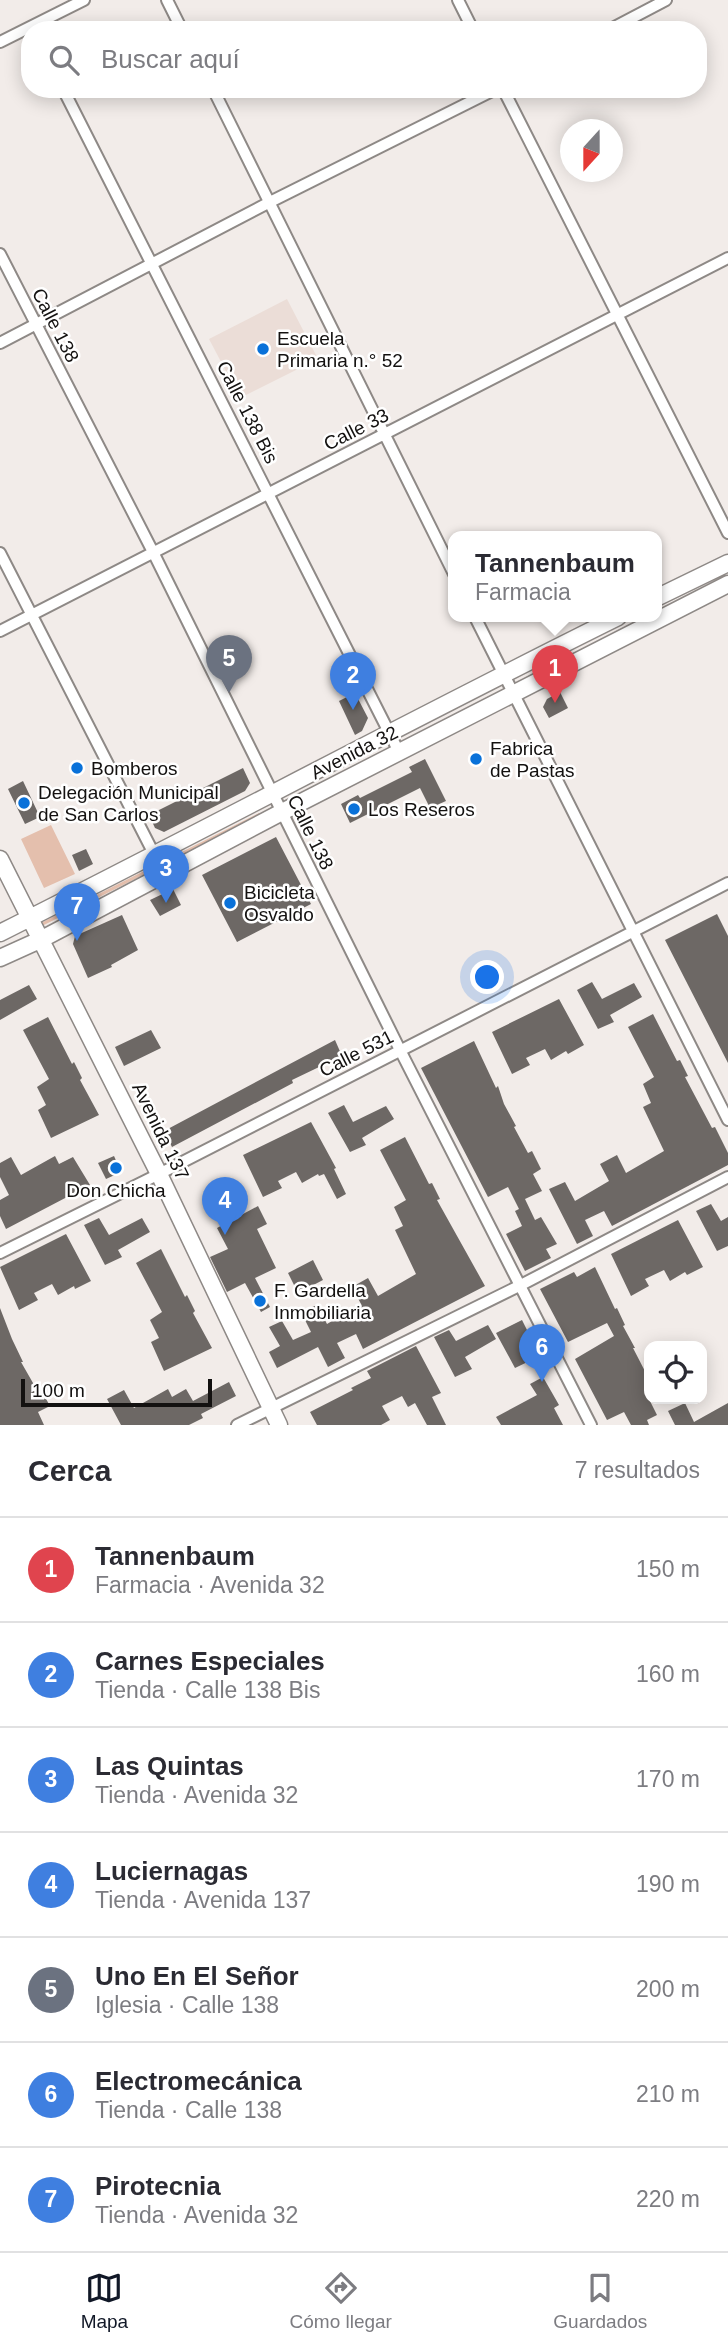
<!DOCTYPE html>
<html lang="es">
<head>
<meta charset="utf-8">
<style>
  :root { --surface:#fff; --page:#f7f7f7; --text:#2b2b33; --muted:#7c7c81; --line:#e1e1e2; --accent:#111827 }
  body { margin:0; font-family:Helvetica,sans-serif; background:var(--page); color:var(--text) }
  .controls { position:absolute; right:21px; bottom:21px; display:grid; overflow:hidden; border-radius:14px; box-shadow:0 4px 18px #0003 }
  .controls button { width:63px; height:63px; display:grid; place-items:center; padding:0; border:0; border-bottom:2px solid var(--line); background:var(--surface); color:var(--text); font:35px sans-serif }
  .compass { position:absolute; left:560px; top:119px; width:63px; height:63px; border-radius:50%; background:var(--surface); box-shadow:0 4px 18px #0003; rotate:201deg }
  .scale { position:absolute; left:21px; bottom:18px; width:191px; box-sizing:border-box; padding-left:7px; border:4px solid #131110; border-top:0; font-size:19px; line-height:24px; white-space:nowrap; color:#131110; -webkit-text-stroke:5px #fff; paint-order:stroke }
  .you { position:absolute; left:488px; top:978px; width:24px; height:24px; margin:-18px; border:5px solid #fff; border-radius:50%; background:#1a73e8; box-shadow:0 0 0 10px #1a73e833 }
  .badge { display:grid; place-items:center; width:46px; height:46px; border-radius:50%; background:var(--accent); color:#fff; font-size:23px; font-weight:700 }
  .pin { position:absolute; translate:-50% -58px; filter:drop-shadow(0 2px 4px #0008) }
  .pin::after { content:''; position:absolute; top:37px; width:24px; height:21px; background:inherit; clip-path:polygon(0 0,100% 0,50% 100%) }
  .popup { position:absolute; left:448px; top:531px; width:214px; height:91px; box-sizing:border-box; display:grid; place-content:center; border-radius:14px; background:var(--surface); filter:drop-shadow(0 2px 5px #0005); font-size:23px; white-space:nowrap; color:var(--muted) }
  .popup b { font-size:26px; color:var(--text) }
  .popup::after { content:''; position:absolute; left:50%; top:100%; margin-left:-14px; border:14px solid transparent; border-top-color:var(--surface) }
  .list { margin:0; padding:0; list-style:none }
  h2 { display:flex; justify-content:space-between; align-items:center; height:91px; margin:0; padding:0 28px; font-size:30px }
  h2 small { font-size:23px; font-weight:400; color:var(--muted) }
  .list li { display:grid; grid-template-columns:46px 1fr auto; gap:21px; align-items:center; box-sizing:border-box; height:105px; padding:0 28px; border-top:2px solid var(--line) }
  .list b { display:block; font-size:26px; white-space:nowrap }
  .list p { margin:0; font-size:23px; white-space:nowrap; color:var(--muted) }
  .list em { font-size:23px; font-style:normal; color:var(--muted) }
  .icon { flex:none; width:38px; height:38px; fill:none; stroke:currentColor; stroke-width:2; stroke-linecap:round; stroke-linejoin:round }
  .map { position:relative; flex:none; width:728px; height:1425px; overflow:hidden }
  .search { position:absolute; background:var(--surface); box-shadow:0 4px 18px #0003; left:21px; right:21px; top:21px; height:77px; display:flex; align-items:center; gap:18px; box-sizing:border-box; padding:0 24px; border-radius:28px; color:var(--muted); font-size:26px }
  .sheet { height:826px; background:var(--surface) }
  nav { display:flex; justify-content:space-around; align-items:center; box-sizing:border-box; height:98px; border-top:2px solid var(--line); background:var(--surface); font-size:19px; color:var(--muted) }
  nav a { display:grid; justify-items:center; gap:4px }
  nav .on { color:var(--accent) }
  .map>svg:first-child { display:block }
  .built { fill:#ebddd7 }
  .green { fill:#e4bfad }
  .building { fill:#6d6865 }
  .lines { fill:none; stroke-linecap:round; stroke-linejoin:round }
  .street-casing { stroke:#8e8986; stroke-width:14 }
  .secondary-casing { stroke:#8e8986; stroke-width:19 }
  .street { stroke:#fff; stroke-width:10 }
  .secondary { stroke:#fff; stroke-width:16 }
  .poi-dot { fill:#0971d9; stroke:#fff; stroke-width:2.5 }
  .labels { text-anchor:middle; stroke-width:5; stroke-linejoin:round; paint-order:stroke }
  .street-label { font-size:19px; fill:#131110; stroke:#fff }
  .poi-label { font-size:19px; fill:#131110; stroke:#fff; text-anchor:start }
</style>
</head>
<body>
<div class="map">
<svg width="728" height="1425" viewBox="0 0 728 1425">
  <rect width="100%" height="100%" fill="#f2ece9"/>
  <path class="built" d="M287 299 318 359 240 398 209 339Z"/>
  <path class="green" d="M259 813 260 816 38 928 37 925Z
    M51 825 75 874 44 888 21 839Z"/>
  <path class="building" d="M560 692 568 708 549 718 543 707 547 699Z
    M355 693 368 718 362 731 355 735 339 701Z
    M425 759 446 801 430 808 420 788 350 823 341 804 358 795 360 798 412 772 409 767Z
    M243 768 250 783 245 791 164 832 155 828 149 815Z
    M23 781 40 817 25 824 8 789Z
    M276 837 311 904 237 942 202 875Z
    M86 849 93 864 79 871 72 855Z
    M173 889 181 905 160 916 150 900Z
    M717 914 728 936V1063L665 940Z
    M122 915 138 950 111 965 112 967 88 978 73 944 75 936Z
    M592 982 602 999 634 983 642 997 610 1015 614 1022 598 1029 577 990Z
    M29 985 37 999 0 1020V1000Z
    M559 999 584 1045 568 1054 566 1051 551 1060 545 1049 526 1058 530 1065 512 1074 492 1032Z
    M653 1014 677 1061 680 1060 688 1076 685 1077 712 1128 715 1127 728 1153V1165L612 1226 604 1211 585 1220 593 1236 577 1244 549 1189 565 1182 575 1201 609 1181 600 1164 617 1155 626 1173 664 1151 643 1107 651 1103 643 1084 654 1077 628 1027Z
    M48 1017 72 1064 74 1062 82 1078 80 1080 99 1115 51 1138 38 1110 46 1105 37 1087 49 1079 23 1030Z
    M151 1030 161 1048 124 1066 115 1047Z
    M335 1040 342 1056 292 1080 293 1083 172 1147 164 1131Z
    M474 1041 496 1088 498 1086 504 1104 516 1126 514 1127 528 1153 532 1151 541 1169 533 1174 542 1191 525 1199 535 1220 541 1217 557 1244 546 1249 551 1258 525 1271 506 1234 522 1226 515 1211 519 1209 508 1187 488 1197 421 1068Z
    M344 1105 353 1122 386 1106 394 1119 362 1138 366 1145 350 1152 328 1113Z
    M311 1122 336 1168 334 1169 346 1194 337 1199 324 1174 319 1176 318 1174 302 1183 296 1172 278 1181 282 1188 263 1197 243 1155Z
    M405 1137 429 1184 432 1183 440 1199 437 1200 485 1286 363 1349 356 1334 337 1343 345 1358 328 1367 318 1347 277 1368 269 1352 280 1346 269 1327 282 1321 293 1340 311 1332 301 1312 317 1305 327 1324 361 1304 352 1287 368 1278 378 1296 416 1274 395 1230 403 1226 394 1207 406 1200 380 1150Z
    M55 1156 59 1164 73 1157 90 1185 6 1229 0 1216V1200L9 1195 0 1177V1163L11 1157 21 1175Z
    M114 1156 119 1167 117 1174 106 1179 98 1163Z
    M711 1204 721 1221 728 1217V1246L717 1251 696 1211Z
    M258 1206 267 1224 257 1229 276 1268 255 1278 270 1307 261 1312 245 1283 227 1292 210 1257 228 1249 217 1228Z
    M99 1218 109 1235 142 1218 150 1232 118 1250 122 1257 105 1265 84 1225Z
    M678 1220 703 1267 687 1275 685 1272 670 1281 664 1270 645 1279 649 1286 631 1296 611 1254Z
    M66 1234 91 1281 75 1289 74 1286 58 1295 52 1284 34 1293 38 1300 19 1310 0 1267Z
    M161 1249 185 1297 187 1295 195 1311 193 1313 212 1348 164 1371 151 1342 159 1338 150 1320 162 1312 136 1263Z
    M313 1260 323 1280 298 1293 288 1273Z
    M595 1267 615 1309 617 1308 625 1325 623 1326 635 1348H633L649 1379V1399L657 1415 647 1420 649 1425H631L624 1412 607 1420 575 1359 614 1336 607 1323 568 1342 540 1289 574 1272 577 1277Z
    M0 1308 12 1339 23 1362H21L37 1390 40 1388 50 1406 38 1412 44 1425H0Z
    M522 1320 540 1356 515 1368 496 1333Z
    M488 1325 496 1339 465 1357 472 1369 455 1377 434 1337 449 1330 456 1341Z
    M416 1346 441 1393 432 1397 446 1425H427L415 1403 408 1407 402 1396 382 1406 390 1420 381 1425H317L310 1412 353 1390 351 1388 371 1378 367 1371Z
    M543 1377 559 1405 554 1408 563 1425H501L496 1417 537 1395 530 1384Z
    M229 1382 236 1396 201 1414 203 1418 189 1425H121L107 1399 124 1390 134 1408 168 1389 172 1397 186 1389 193 1401Z
    M685 1403 694 1422 728 1403V1425H675L668 1411Z"/>
  <g class="lines">
    <defs>
      <path id="street" d="M167 0 182 30
        M458 0 473 30
        M609 30 666 0
        M0 42 84 0
        M63 89 399 752
        M213 89 454 574
        M503 89 728 533
        M0 254 153 552 400 1050 591 1425
        M0 343 270 202 496 89
        M0 553 154 854
        M475 617 728 1120
        M0 631 728 258
        M0 1253 159 1174 728 883
        M237 1425 519 1286 728 1177"/>
      <path id="secondary" d="M656 598 728 563
        M0 859 159 1174 279 1425
        M0 933C207 829 410 720 618 617
        M0 958 42 939 282 812 728 584"/>
    </defs>
    <use href="#street" class="street-casing"/>
    <use href="#secondary" class="secondary-casing"/>
    <use href="#street" class="street"/>
    <use href="#secondary" class="secondary"/>
  </g>
  <g class="poi-dot">
    <circle cx="263" cy="349" r="7"/>
    <circle cx="476" cy="759" r="7"/>
    <circle cx="77" cy="768" r="7"/>
    <circle cx="24" cy="803" r="7"/>
    <circle cx="354" cy="809" r="7"/>
    <circle cx="230" cy="903" r="7"/>
    <circle cx="116" cy="1168" r="7"/>
    <circle cx="260" cy="1301" r="7"/>
  </g>
  <g class="labels">
    <g class="street-label">
      <text transform="translate(56 325) rotate(63)" y="7">Calle 138</text>
      <text transform="translate(248 412) rotate(63)" y="7">Calle 138 Bis</text>
      <text transform="translate(356 429) rotate(-27)" y="7">Calle 33</text>
      <text transform="translate(354 752) rotate(-27)" y="7">Avenida 32</text>
      <text transform="translate(311 832) rotate(64)" y="7">Calle 138</text>
      <text transform="translate(356 1053) rotate(-27)" y="7">Calle 531</text>
      <text transform="translate(161 1131) rotate(64)" y="7">Avenida 137</text>
    </g>
    <g class="poi-label">
      <text x="277" y="345">Escuela<tspan x="277" dy="22">Primaria n.° 52</tspan></text>
      <text x="490" y="755">Fabrica<tspan x="490" dy="22">de Pastas</tspan></text>
      <text x="91" y="775">Bomberos</text>
      <text x="38" y="799">Delegación Municipal<tspan x="38" dy="22">de San Carlos</tspan></text>
      <text x="368" y="816">Los Reseros</text>
      <text x="244" y="899">Bicicleta<tspan x="244" dy="22">Osvaldo</tspan></text>
      <text x="116" y="1197" text-anchor="middle">Don Chicha</text>
      <text x="274" y="1297">F. Gardella<tspan x="274" dy="22">Inmobiliaria</tspan></text>
    </g>
  </g>
</svg>
<div class="controls">
<button><svg class="icon" aria-label="locate" viewBox="0 0 24 24"><circle cx="12" cy="12" r="6"/><path d="M12 2v4M12 18v4M2 12h4M18 12h4"/></svg></button>
</div>
<svg class="compass" viewBox="-18 -18 36 36"><path d="M0-13l5 13h-10z" fill="#e53935"/><path d="M0 13l5-13h-10z" fill="#7c7c81"/></svg>
<div class="scale">100 m</div>
<div class="you"></div>
<div class="pin badge" style="left:555px;top:703px;background:#e0444e">1</div>
<div class="popup"><b>Tannenbaum</b>Farmacia</div>
<div class="pin badge" style="left:353px;top:710px;background:#3f7fe0">2</div>
<div class="pin badge" style="left:166px;top:903px;background:#3f7fe0">3</div>
<div class="pin badge" style="left:225px;top:1235px;background:#3f7fe0">4</div>
<div class="pin badge" style="left:229px;top:693px;background:#6b7280">5</div>
<div class="pin badge" style="left:542px;top:1382px;background:#3f7fe0">6</div>
<div class="pin badge" style="left:77px;top:941px;background:#3f7fe0">7</div>
<div class="search"><svg class="icon" aria-label="search" viewBox="0 0 24 24"><circle cx="10" cy="10" r="6"/><path d="M15 15l6 6"/></svg>Buscar aquí</div>
</div>
<section class="sheet">
<h2>Cerca<small>7 resultados</small></h2>
<ul class="list">
<li><span class="badge" style="background:#e0444e">1</span><div><b>Tannenbaum</b><p>Farmacia · Avenida 32</p></div><em>150 m</em></li>
<li><span class="badge" style="background:#3f7fe0">2</span><div><b>Carnes Especiales</b><p>Tienda · Calle 138 Bis</p></div><em>160 m</em></li>
<li><span class="badge" style="background:#3f7fe0">3</span><div><b>Las Quintas</b><p>Tienda · Avenida 32</p></div><em>170 m</em></li>
<li><span class="badge" style="background:#3f7fe0">4</span><div><b>Luciernagas</b><p>Tienda · Avenida 137</p></div><em>190 m</em></li>
<li><span class="badge" style="background:#6b7280">5</span><div><b>Uno En El Señor</b><p>Iglesia · Calle 138</p></div><em>200 m</em></li>
<li><span class="badge" style="background:#3f7fe0">6</span><div><b>Electromecánica</b><p>Tienda · Calle 138</p></div><em>210 m</em></li>
<li><span class="badge" style="background:#3f7fe0">7</span><div><b>Pirotecnia</b><p>Tienda · Avenida 32</p></div><em>220 m</em></li>
</ul>
</section>
<nav>
<a class="on"><svg class="icon" aria-label="map" viewBox="0 0 24 24"><path d="M3 6l6-2 6 2 6-2v14l-6 2-6-2-6 2zM9 4v14M15 6v14"/></svg>Mapa</a>
<a><svg class="icon" aria-label="directions" viewBox="0 0 24 24"><path d="M12 3l9 9-9 9-9-9zM9 14v-3h6M13 9l2 2-2 2"/></svg>Cómo llegar</a>
<a><svg class="icon" aria-label="saved" viewBox="0 0 24 24"><path d="M7 4h10v16l-5-4-5 4z"/></svg>Guardados</a>
</nav>
</body>
</html>
